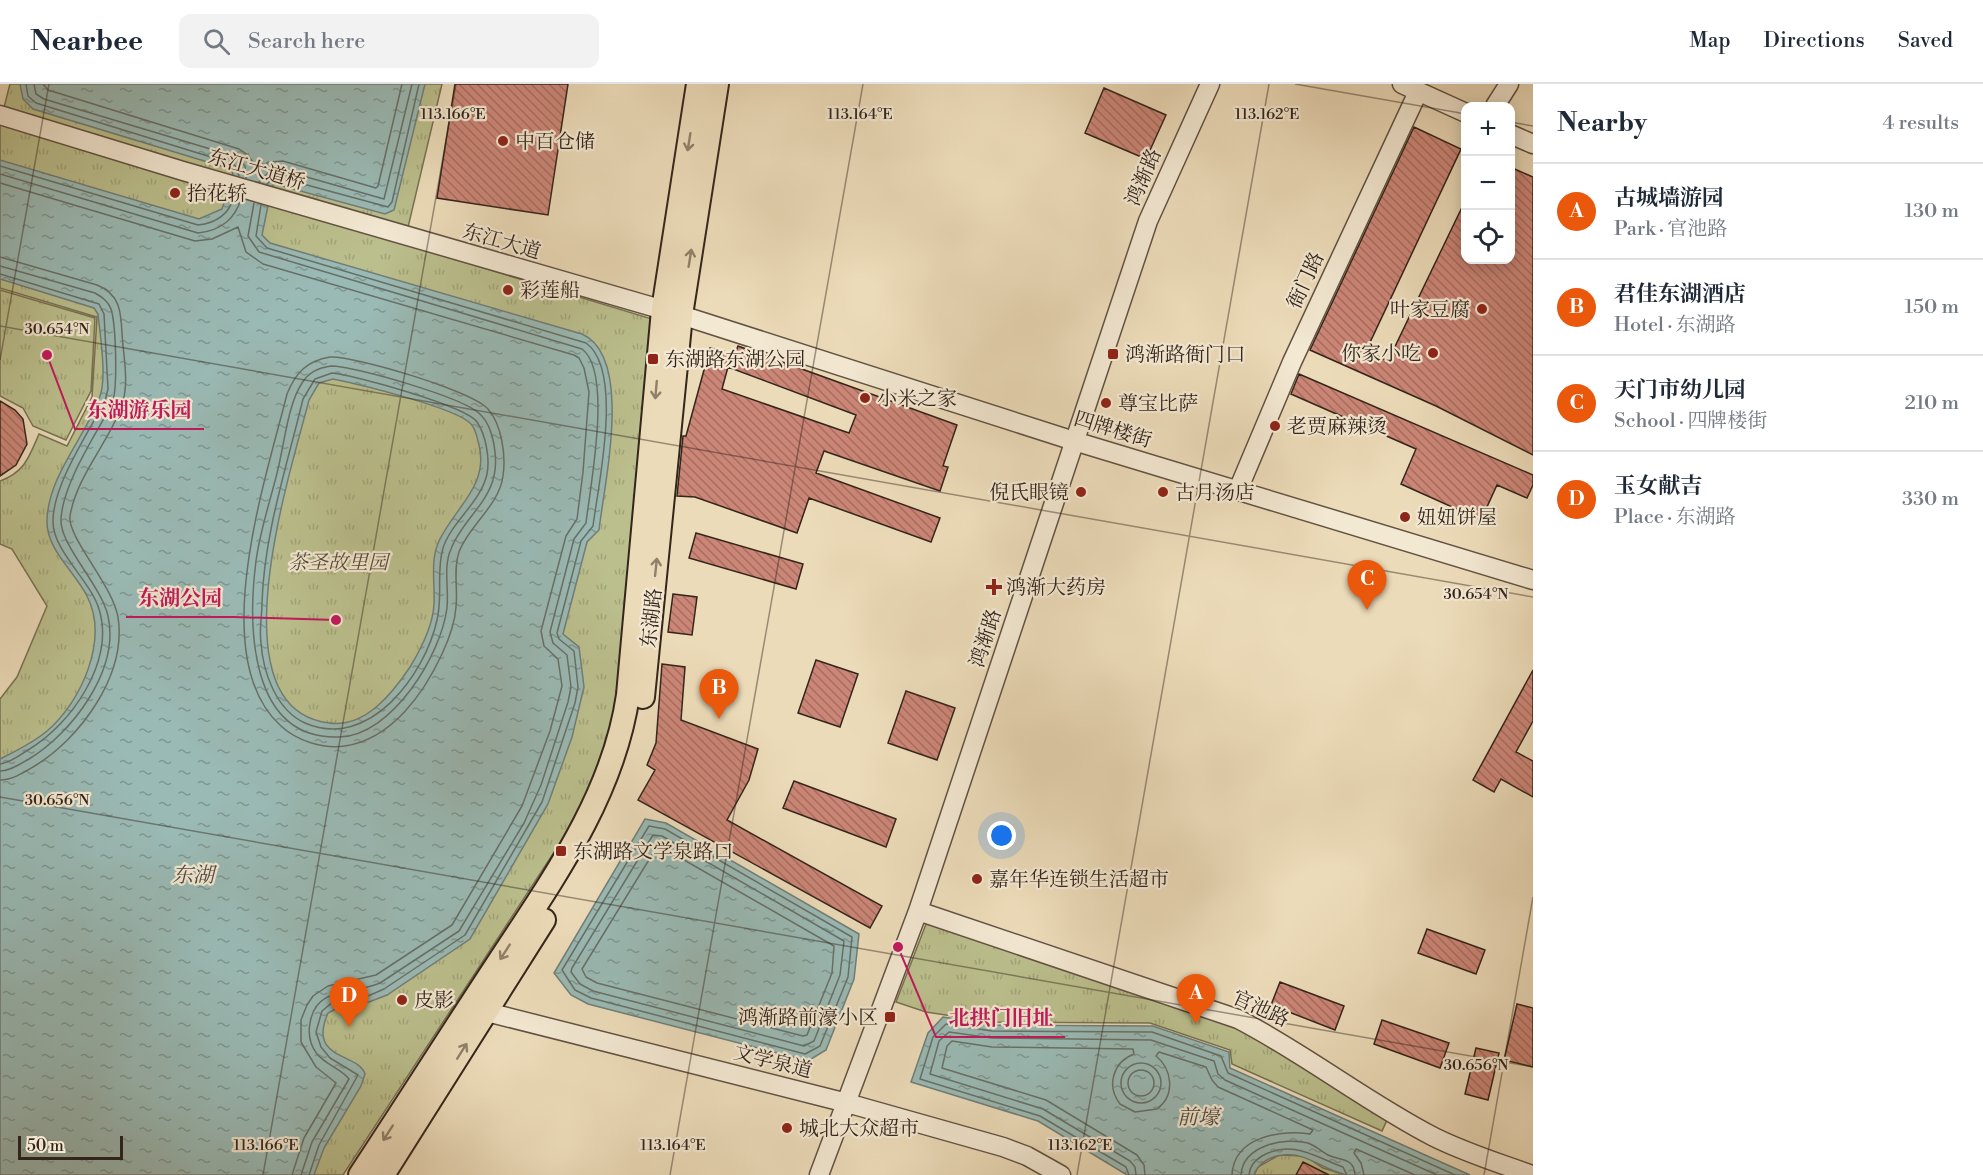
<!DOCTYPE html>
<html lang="en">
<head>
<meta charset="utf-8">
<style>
  :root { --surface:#fff; --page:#f2f2f3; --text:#1f2937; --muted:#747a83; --line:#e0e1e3; --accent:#ea580c }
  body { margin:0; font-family:"Libre Bodoni","Noto Serif SC",serif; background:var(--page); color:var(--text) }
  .controls { position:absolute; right:18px; top:18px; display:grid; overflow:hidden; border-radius:12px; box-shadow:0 3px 15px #0003 }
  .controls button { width:54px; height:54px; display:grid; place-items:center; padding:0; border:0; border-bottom:2px solid var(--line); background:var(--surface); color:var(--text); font:30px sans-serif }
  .scale { position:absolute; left:18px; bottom:15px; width:105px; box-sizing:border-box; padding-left:6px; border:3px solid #34251c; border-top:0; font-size:16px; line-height:21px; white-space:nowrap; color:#34251c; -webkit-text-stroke:4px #f3e8d2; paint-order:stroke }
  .you { position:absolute; left:1002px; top:752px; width:21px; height:21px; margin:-15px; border:4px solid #fff; border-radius:50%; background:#1a73e8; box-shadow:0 0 0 9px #1a73e833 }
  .badge { display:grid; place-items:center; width:39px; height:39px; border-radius:50%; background:var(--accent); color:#fff; font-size:20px; font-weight:700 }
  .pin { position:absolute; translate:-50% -50px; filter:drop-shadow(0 2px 3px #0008) }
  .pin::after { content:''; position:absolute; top:32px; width:21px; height:18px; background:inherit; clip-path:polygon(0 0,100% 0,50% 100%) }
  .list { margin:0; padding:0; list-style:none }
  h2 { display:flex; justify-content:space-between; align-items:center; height:78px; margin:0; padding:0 24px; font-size:26px }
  h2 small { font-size:20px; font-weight:400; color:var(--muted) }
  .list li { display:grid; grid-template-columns:39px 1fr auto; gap:18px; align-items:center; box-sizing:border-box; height:96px; padding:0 24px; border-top:2px solid var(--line) }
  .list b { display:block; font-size:22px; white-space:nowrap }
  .list p { margin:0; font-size:20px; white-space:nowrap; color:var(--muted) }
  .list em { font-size:20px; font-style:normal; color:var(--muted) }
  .icon { flex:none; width:33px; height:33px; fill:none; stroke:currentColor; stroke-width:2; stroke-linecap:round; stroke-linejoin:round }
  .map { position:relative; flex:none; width:1533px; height:1091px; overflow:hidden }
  header { display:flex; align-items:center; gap:36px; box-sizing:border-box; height:84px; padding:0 30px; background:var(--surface); border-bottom:2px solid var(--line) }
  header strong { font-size:28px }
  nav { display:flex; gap:33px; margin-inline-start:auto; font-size:21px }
  .search { width:420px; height:54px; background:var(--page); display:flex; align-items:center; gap:15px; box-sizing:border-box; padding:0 21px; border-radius:12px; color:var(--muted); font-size:22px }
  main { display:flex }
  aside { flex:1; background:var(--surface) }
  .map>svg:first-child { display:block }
  .park { fill:url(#park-tufts); stroke:#787254; stroke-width:1.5 }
  .water { fill:url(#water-ripples); stroke:#717e78; stroke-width:1.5; fill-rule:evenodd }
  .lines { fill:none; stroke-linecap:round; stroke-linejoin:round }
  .shore { stroke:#677068; stroke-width:1.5 }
  .building { fill:url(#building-back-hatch); stroke:#34251c; stroke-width:1.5; fill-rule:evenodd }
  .minor-casing { stroke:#625243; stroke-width:21 }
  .major-casing { stroke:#34251c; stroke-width:26 }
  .minor { stroke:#f3e8d2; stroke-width:18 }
  .major { stroke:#ecdbb9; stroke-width:22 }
  .oneway { stroke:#90806a }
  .ticks { fill:none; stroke:#34251c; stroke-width:1.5; stroke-opacity:0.45 }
  .poi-dot { fill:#8f2418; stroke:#f3e8d2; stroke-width:2 }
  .labels { text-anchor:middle; stroke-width:4.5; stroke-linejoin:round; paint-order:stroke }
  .poi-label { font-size:20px; fill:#34251c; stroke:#f3e8d2; text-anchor:start }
  .street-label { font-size:20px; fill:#34251c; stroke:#f3e8d2 }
  .park-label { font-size:20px; font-style:italic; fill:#564c38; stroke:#f3e8d2 }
  .water-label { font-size:21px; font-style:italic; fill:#4e4a42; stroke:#f3e8d2 }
  .ticks-label { font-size:15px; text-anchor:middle; fill:#34251c; stroke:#f3e8d2; stroke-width:4.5; stroke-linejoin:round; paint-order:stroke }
  .leader { fill:none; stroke:#c2185b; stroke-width:2 }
  .callout-dot { fill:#c2185b; stroke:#f3e8d2; stroke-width:2 }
  .callout-label { font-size:21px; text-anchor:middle; font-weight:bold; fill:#c2185b; stroke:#f3e8d2; stroke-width:4.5; stroke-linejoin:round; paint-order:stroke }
</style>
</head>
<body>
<header>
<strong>Nearbee</strong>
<div class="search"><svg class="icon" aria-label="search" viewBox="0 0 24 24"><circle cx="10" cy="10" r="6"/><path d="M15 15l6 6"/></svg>Search here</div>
<nav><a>Map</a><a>Directions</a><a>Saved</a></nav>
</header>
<main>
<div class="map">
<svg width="1533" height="1091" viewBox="0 0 1533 1091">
  <defs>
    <pattern id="park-tufts" width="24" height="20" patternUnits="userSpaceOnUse" patternTransform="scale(1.5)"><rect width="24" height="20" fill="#bbbf8d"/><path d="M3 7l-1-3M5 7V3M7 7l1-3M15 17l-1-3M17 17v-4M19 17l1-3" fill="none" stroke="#a1a479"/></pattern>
    <pattern id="water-ripples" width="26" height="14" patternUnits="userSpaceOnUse" patternTransform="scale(1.5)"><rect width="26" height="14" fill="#9abab5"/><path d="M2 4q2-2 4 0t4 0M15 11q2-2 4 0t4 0" fill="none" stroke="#7e9792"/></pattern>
    <pattern id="building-back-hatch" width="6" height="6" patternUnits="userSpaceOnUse" patternTransform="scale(1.5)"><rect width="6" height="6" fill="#cc8677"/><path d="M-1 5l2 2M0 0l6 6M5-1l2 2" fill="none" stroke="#a66d61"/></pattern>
  </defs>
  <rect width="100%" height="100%" fill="#ecdbb9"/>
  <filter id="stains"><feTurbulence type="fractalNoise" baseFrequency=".00333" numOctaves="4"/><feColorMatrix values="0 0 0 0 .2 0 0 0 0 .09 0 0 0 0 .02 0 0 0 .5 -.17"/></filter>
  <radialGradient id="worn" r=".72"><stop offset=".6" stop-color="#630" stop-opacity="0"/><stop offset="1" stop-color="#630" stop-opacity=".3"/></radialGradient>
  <path class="park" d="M10 0H442L404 160 652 235 620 624 583 724 343 1091H0V615L17 593 47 522 12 465 0 460V397C25 388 29 373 39 350L67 362 92 313 97 233 0 204V39Z
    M0 206 95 234 91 307 66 356 33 342 23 324 0 312Z
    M928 835 1242 941 1387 1036 1382 1047 1232 980 1230 966 1150 939 992 938 926 928 896 918Z
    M1279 1071 1305 1072 1323 1084 1346 1091H1254L1258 1083Z"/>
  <path class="water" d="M20 0H425L394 126 385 130 275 100 272 102 262 151 270 159 582 250C634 273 604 400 599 446L587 458 563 550 579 563 584 603 572 653 548 720 470 855 387 911 369 918 347 919 328 929C307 977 358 968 365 990L361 1002 324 1064 314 1091H0V675C16 667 33 659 47 647 82 617 109 555 87 512 75 488 46 465 47 437 48 391 86 353 100 312 107 293 100 251 98 230L94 224 0 195V76L199 135 222 125 233 92 232 86 224 83 33 25 23 15ZM333 295C358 300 457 324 471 340 476 345 477 354 479 361 489 402 455 423 439 457 430 476 435 499 434 520 433 541 421 565 410 583 392 610 365 644 329 639 212 625 292 384 309 316L319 299Z
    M645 735 666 739 859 850 854 895 826 966 808 977 588 920 571 911 554 889Z
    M943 933 992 941 1153 942 1229 968 1230 984 1470 1091C1433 1091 1383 1091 1348 1091 1325 1088 1308 1068 1283 1071 1271 1072 1258 1079 1254 1091H1127L1038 1037 911 998 928 949Z"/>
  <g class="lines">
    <path class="shore" d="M26 0 28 12 36 19 227 78 236 82 239 92
      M34 0 36 10 44 15 237 73 245 82 246 94
      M43 0 48 6 239 65 248 71 257 84 269 78 283 77 376 104 378 102 402 0
      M0 82 198 141C217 139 229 130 234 113
      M0 90 198 149C220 147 235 135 241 115
      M259 98 269 88 282 86 384 115 412 0
      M0 99 195 157 212 155 238 143 246 168 263 180 574 271 579 274 584 284 589 308 583 388 577 435 566 452 541 547 544 562 558 575 562 602 550 647 522 722 452 841 376 891 328 902 313 912 307 921 301 936V958L316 983 336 999 304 1054 292 1091
      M267 100 273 94H281L388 123 392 118 419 0
      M254 119 248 152 259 168 582 265C613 288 590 403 586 439L574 455 550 548 553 559 567 571 571 603 568 618 541 701 524 739 459 847 380 899C354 911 316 901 310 939 308 950 310 961 317 970 326 981 342 985 349 995L312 1058 301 1091
      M261 121 256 152 267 164 586 259C624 286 598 402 593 442L581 457 557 549 559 555 574 567 578 603 575 619 542 718 465 851 384 905 368 912 345 913 334 917 322 927 316 948 321 963 330 974 358 991 319 1061 309 1091
      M0 173 97 201C120 210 121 228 122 249 123 270 129 296 123 317 111 357 77 390 70 432 67 453 112 500 118 533 127 591 80 655 33 683 23 689 12 696 0 696
      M0 182 95 209C102 213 108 217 111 225 116 241 118 305 112 320 95 352 63 399 61 435 59 460 101 501 108 532 120 586 72 649 29 675 20 680 10 687 0 687
      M0 190 99 220 104 230 108 305 105 317C88 349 53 401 53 437 52 466 90 496 99 525 115 577 72 640 28 666 20 671 10 679 0 680
      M330 273C356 272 472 307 488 325 502 341 506 372 503 392 499 422 469 441 459 468 453 485 458 505 456 523 455 539 449 555 442 570 424 609 392 655 345 662 323 665 297 657 281 642 205 574 266 395 287 310 296 288 307 277 330 273Z
      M331 282C354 282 466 314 481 331 494 344 498 375 494 392 488 420 461 438 451 465 443 483 449 504 447 524 441 571 392 652 339 653 248 656 248 540 256 477 260 446 271 415 278 385 284 361 288 320 302 299 309 288 318 284 331 282Z
      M332 289C354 291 466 322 477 338 486 351 490 375 487 390 481 418 452 437 443 464 436 487 443 512 437 536 425 591 369 667 305 639 276 626 263 588 261 559 259 545 262 532 262 519 264 450 287 382 303 315L315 295Z
      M649 742 665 745 852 853 848 893 820 962 805 970 591 914 575 906 562 886Z
      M653 751 662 752 844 857 840 891 814 957 804 962 593 907 580 900 571 888 572 884Z
      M658 761 834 862 832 889 807 951 803 952 597 899 586 893 582 885Z
      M1121 999a20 20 0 1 1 40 0a20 20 0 1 1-40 0Z
      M1128 999a13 13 0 1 1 26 0a13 13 0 1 1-26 0Z
      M1129 1091 1126 1083 1040 1032 920 995 933 953 946 940 992 947 1152 948 1221 972 1228 989 1455 1091
      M1136 1091 1135 1083 1130 1077 1043 1025 930 990 939 957 949 948 992 954 1151 956 1214 977 1218 990 1225 996 1437 1091
      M1145 1091 1144 1081 1137 1071 1046 1016 942 984 947 962 952 957 992 963 1133 965 1134 970C1113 978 1106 1002 1120 1020L1135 1028 1157 1025C1176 1011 1172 985 1156 972L1159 968 1206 983 1212 996 1218 1003 1313 1046 1310 1050C1281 1046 1234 1052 1232 1091
      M1241 1091C1243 1061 1285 1053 1308 1059 1316 1062 1321 1067 1328 1071 1340 1077 1354 1073 1355 1091
      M1249 1091C1250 1082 1254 1077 1262 1072 1292 1055 1315 1073 1343 1083L1347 1091
      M1364 1091 1361 1079 1354 1069 1356 1065 1415 1091"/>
  </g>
  <path class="building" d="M455 0H568L548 131 437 114Z
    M1104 4 1166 31 1146 75 1085 49Z
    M1414 43 1461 65 1366 267 1388 277 1466 115V176H1510V83L1533 93V371L1436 322 1310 266Z
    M738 262 957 341 943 382 948 383 940 407 824 367 816 389 940 434 931 458 809 414 797 449 695 413 677 412 683 352H686L710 264 735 270ZM728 283 856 331 849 349 722 305Z
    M1299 290 1533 391V401L1527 414 1497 401 1481 436 1401 400 1416 365 1291 310Z
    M0 317 15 326 23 335 27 360 16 381 0 392Z
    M696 449 803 480 796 505 689 474Z
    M673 510 697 513 692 551 668 548Z
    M816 576 858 590 840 643 798 629Z
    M662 580 685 583 681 636 758 665 749 696 727 736 882 822 870 844 638 716 655 686 647 681 656 659Z
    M1533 586V637L1516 668 1533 677V713L1501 695 1494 708 1473 696Z
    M906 607 955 624 937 676 888 659Z
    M794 697 896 735 886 763 783 724Z
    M1427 845 1485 866 1476 890 1418 869Z
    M1280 898 1344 922 1335 946 1271 921Z
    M1517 920 1533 924V983L1504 976Z
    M1382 936 1449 959 1440 984 1374 960Z
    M1476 964 1499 969 1488 1016 1465 1010Z
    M1303 1078 1329 1091H1296Z"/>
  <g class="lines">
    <defs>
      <path id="minor" d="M1402 0 1466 29
        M1495 22 1509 0
        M0 31 183 87 681 231 1074 357 1533 496
        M1510 50 1533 60
        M1238 406 1292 278 1418 8
        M918 827 1238 935C1306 970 1366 1018 1434 1053 1466 1069 1499 1079 1532 1091
        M475 925 847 1019 1003 1063 1027 1072 1061 1091
        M819 1091 918 827 1148 137 1210 0"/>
      <path id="major" d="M643 613 681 231 717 0
        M360 1091C405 1023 448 955 492 888 548 802 613 715 628 611L663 226 698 0
        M383 1091 544 836"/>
    </defs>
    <use href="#minor" class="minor-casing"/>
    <use href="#major" class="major-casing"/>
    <use href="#minor" class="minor"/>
    <use href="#major" class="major"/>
  </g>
  <defs><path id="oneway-shaft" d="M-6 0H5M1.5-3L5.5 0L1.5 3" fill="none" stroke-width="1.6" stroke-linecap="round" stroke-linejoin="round" transform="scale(1.5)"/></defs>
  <g class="oneway">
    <use href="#oneway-shaft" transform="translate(689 58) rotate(99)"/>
    <use href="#oneway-shaft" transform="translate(690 174) rotate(-81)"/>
    <use href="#oneway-shaft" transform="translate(656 306) rotate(95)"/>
    <use href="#oneway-shaft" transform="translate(656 483) rotate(-84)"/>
    <use href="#oneway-shaft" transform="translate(505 868) rotate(123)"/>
    <use href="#oneway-shaft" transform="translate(462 967) rotate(-58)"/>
    <use href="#oneway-shaft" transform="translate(388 1049) rotate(123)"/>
  </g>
  <path class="ticks" d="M1295 0 1466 30M1510 38 1533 42M0 242 1533 513M0 276 49 0M0 713 1533 983M263 1091 456 0M670 1091 863 0M1077 1091 1269 0M1484 1091 1533 813"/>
  <g class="poi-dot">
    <circle cx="503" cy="57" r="6"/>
    <circle cx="175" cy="109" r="6"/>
    <circle cx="508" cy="206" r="6"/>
    <circle cx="1482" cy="225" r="6"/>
    <circle cx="1433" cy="269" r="6"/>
    <rect x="1107" y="264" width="12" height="12" rx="3"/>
    <rect x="647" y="269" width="12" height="12" rx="3"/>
    <circle cx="865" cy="314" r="6"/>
    <circle cx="1106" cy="319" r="6"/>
    <circle cx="1275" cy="342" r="6"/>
    <circle cx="1081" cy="408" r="6"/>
    <circle cx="1163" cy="408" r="6"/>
    <circle cx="1405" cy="433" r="6"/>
    <path d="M991 494h6v6h6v6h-6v6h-6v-6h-6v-6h6z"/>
    <rect x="555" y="761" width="12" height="12" rx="3"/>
    <circle cx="977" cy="795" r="6"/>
    <circle cx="402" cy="916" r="6"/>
    <rect x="884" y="927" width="12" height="12" rx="3"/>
    <circle cx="787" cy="1044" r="6"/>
  </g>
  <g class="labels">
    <g class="poi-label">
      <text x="515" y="64">中百仓储</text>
      <text x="187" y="116">抬花轿</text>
      <text x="520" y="213">彩莲船</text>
      <text x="1470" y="232" text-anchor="end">叶家豆腐</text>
      <text x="1421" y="276" text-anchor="end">你家小吃</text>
      <text x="1125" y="277">鸿渐路衙门口</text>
      <text x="665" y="282">东湖路东湖公园</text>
      <text x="877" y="321">小米之家</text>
      <text x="1118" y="326">尊宝比萨</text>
      <text x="1287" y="349">老贾麻辣烫</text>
      <text x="1069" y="415" text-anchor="end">倪氏眼镜</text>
      <text x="1175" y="415">古月汤店</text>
      <text x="1417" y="440">妞妞饼屋</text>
      <text x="1006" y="510">鸿渐大药房</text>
      <text x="573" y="774">东湖路文学泉路口</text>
      <text x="989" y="802">嘉年华连锁生活超市</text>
      <text x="414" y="923">皮影</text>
      <text x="878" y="940" text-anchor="end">鸿渐路前濠小区</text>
      <text x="799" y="1051">城北大众超市</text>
    </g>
    <g class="street-label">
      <text transform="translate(257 85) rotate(16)" y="7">东江大道桥</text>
      <text transform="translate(1143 93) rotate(-67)" y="7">鸿渐路</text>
      <text transform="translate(502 157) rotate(16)" y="7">东江大道</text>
      <text transform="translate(1305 196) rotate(-65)" y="7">衙门路</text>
      <text transform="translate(1113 345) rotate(17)" y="7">四牌楼街</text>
      <text transform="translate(651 534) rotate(-84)" y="7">东湖路</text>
      <text transform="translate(985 554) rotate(-72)" y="7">鸿渐路</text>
      <text transform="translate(1261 924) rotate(25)" y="7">官池路</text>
      <text transform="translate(773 977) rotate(14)" y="7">文学泉道</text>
    </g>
    <g class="park-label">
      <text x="338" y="485">茶圣故里园</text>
    </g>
    <g class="water-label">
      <text x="193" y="798">东湖</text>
      <text x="1198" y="1040">前壕</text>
    </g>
  </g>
  <g class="ticks-label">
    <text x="453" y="35">113.166°E</text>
    <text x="860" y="35">113.164°E</text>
    <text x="1267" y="35">113.162°E</text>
    <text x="57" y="250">30.654°N</text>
    <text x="1476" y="515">30.654°N</text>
    <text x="57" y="721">30.656°N</text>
    <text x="1476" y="986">30.656°N</text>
    <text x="266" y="1066">113.166°E</text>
    <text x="673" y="1066">113.164°E</text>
    <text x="1080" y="1066">113.162°E</text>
  </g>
  <path class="leader" d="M47 271L75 345H204M336 536L234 533H126M898 863L936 953H1065"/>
  <g class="callout-dot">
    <circle cx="47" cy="271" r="6"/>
    <circle cx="336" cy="536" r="6"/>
    <circle cx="898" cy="863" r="6"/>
  </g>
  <g class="callout-label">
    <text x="139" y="333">东湖游乐园</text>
    <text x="180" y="521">东湖公园</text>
    <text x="1001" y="941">北拱门旧址</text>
  </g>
  <rect width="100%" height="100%" filter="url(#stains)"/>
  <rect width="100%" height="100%" fill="url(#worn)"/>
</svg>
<div class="controls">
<button>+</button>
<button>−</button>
<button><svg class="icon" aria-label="locate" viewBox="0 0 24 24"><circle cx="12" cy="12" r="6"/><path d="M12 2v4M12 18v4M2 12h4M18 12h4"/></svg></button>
</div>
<div class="scale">50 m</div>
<div class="you"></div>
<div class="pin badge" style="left:1196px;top:940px">A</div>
<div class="pin badge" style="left:719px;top:635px">B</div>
<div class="pin badge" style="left:1367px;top:526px">C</div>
<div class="pin badge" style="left:349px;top:943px">D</div>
</div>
<aside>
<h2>Nearby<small>4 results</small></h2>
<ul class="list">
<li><span class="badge">A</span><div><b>古城墙游园</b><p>Park · 官池路</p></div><em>130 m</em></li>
<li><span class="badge">B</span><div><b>君佳东湖酒店</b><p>Hotel · 东湖路</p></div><em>150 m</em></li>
<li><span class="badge">C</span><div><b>天门市幼儿园</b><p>School · 四牌楼街</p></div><em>210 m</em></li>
<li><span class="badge">D</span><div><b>玉女献吉</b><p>Place · 东湖路</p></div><em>330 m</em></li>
</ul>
</aside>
</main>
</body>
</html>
